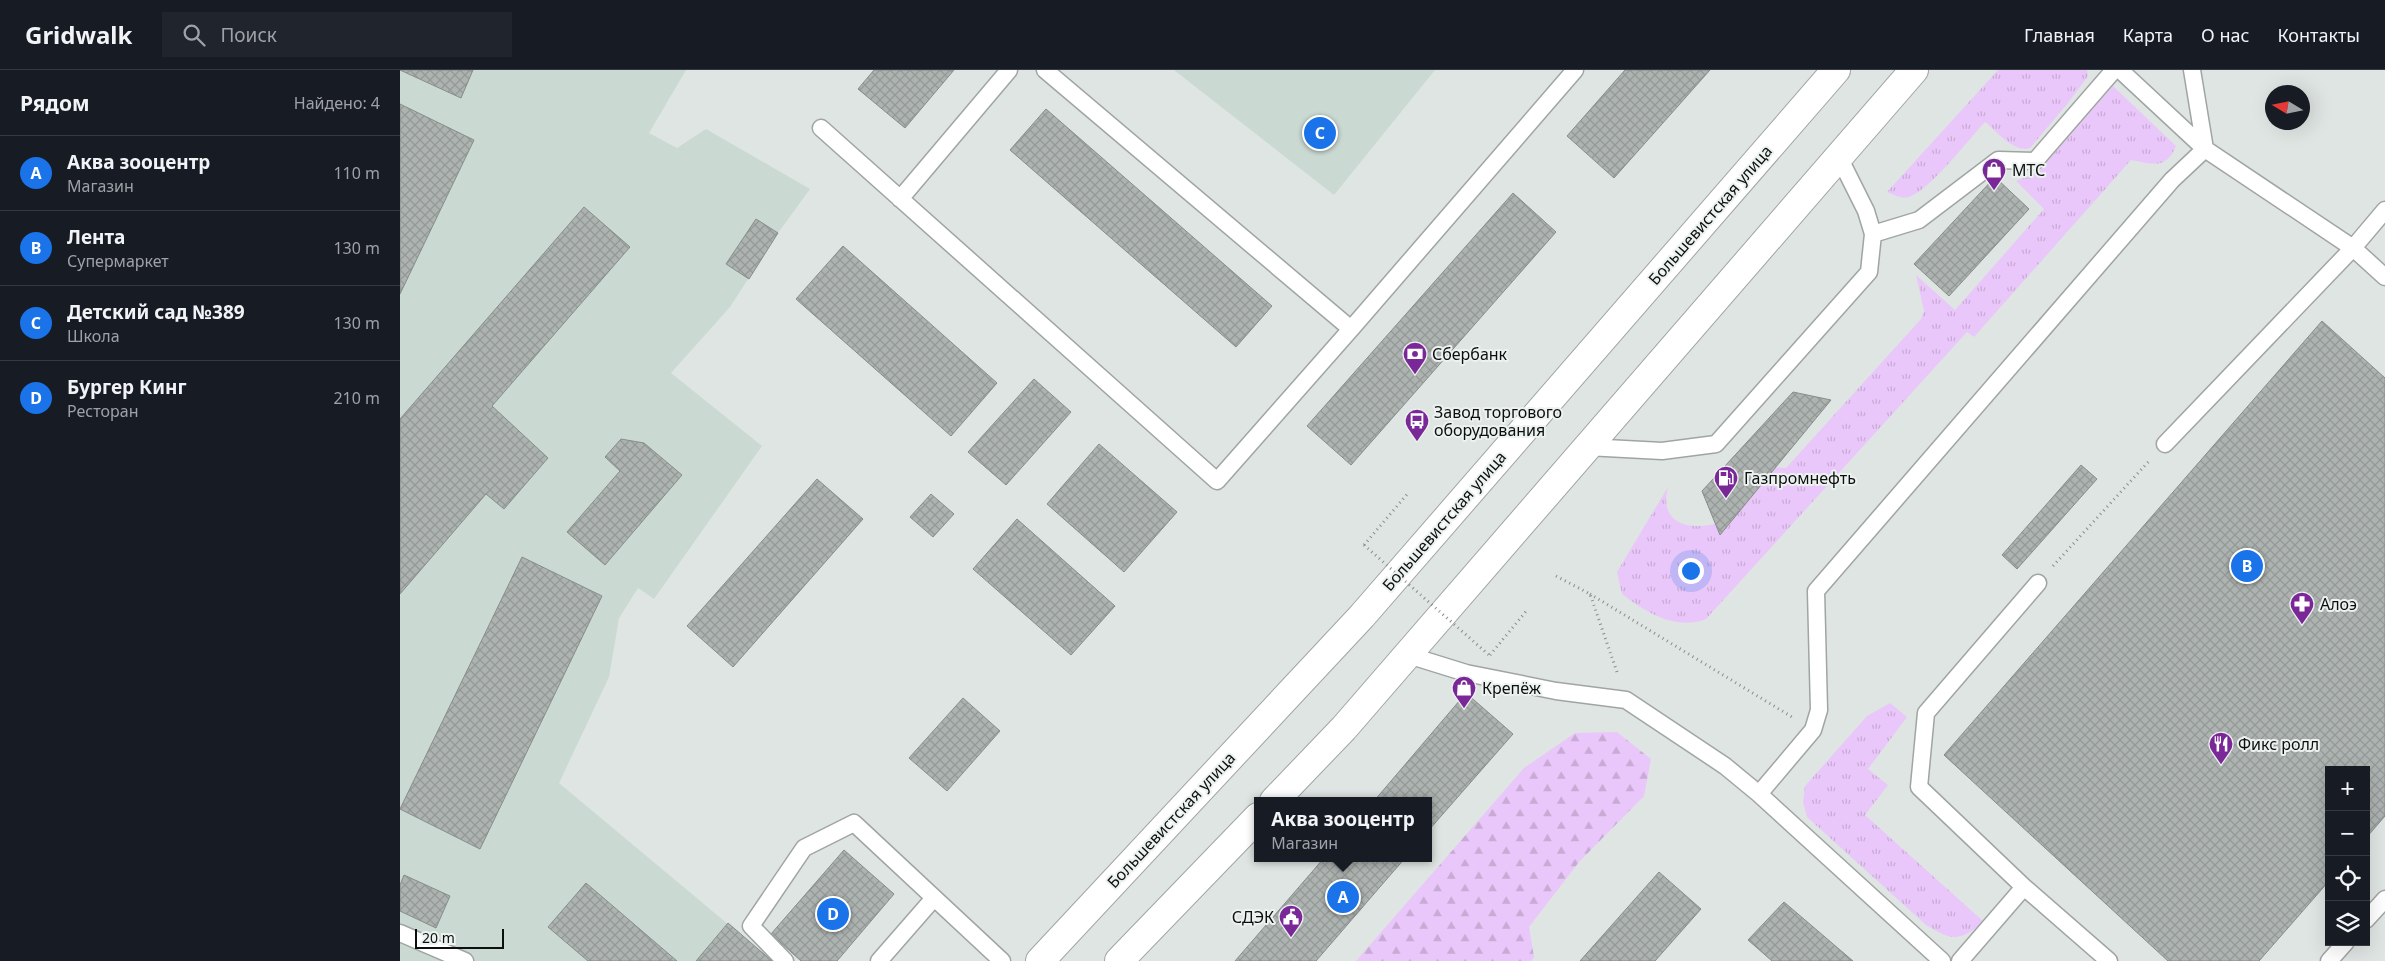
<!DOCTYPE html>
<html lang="ru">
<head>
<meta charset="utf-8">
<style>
  :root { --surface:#171b24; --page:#20242c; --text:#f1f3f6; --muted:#9ea1a6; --line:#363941; --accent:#1a73e8 }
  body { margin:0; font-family:"Noto Sans",sans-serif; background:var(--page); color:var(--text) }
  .controls { position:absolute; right:15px; bottom:15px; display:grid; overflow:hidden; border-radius:0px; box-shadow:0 5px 20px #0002 }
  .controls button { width:45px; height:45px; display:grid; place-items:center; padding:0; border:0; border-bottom:1px solid var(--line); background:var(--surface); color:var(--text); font:25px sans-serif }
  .compass { position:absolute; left:1865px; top:15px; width:45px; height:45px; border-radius:50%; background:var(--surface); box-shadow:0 5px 20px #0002; rotate:280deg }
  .scale { position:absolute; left:15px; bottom:12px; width:89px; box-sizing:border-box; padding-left:5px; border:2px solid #0d0f0e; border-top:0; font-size:14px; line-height:18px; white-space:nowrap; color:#0d0f0e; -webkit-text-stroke:4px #ecf2ef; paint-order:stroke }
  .you { position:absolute; left:1290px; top:500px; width:18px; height:18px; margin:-12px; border:4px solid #fff; border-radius:50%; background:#1a73e8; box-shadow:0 0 0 8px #1a73e833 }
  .badge { display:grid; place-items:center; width:32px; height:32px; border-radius:50%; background:var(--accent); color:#fff; font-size:16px; font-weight:700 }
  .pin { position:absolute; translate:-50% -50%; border:2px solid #fff; box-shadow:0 1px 5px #0006 }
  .popup { position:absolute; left:854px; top:727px; width:178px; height:65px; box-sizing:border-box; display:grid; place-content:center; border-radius:0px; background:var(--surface); filter:drop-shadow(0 1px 4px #0005); font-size:16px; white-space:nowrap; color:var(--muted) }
  .popup b { font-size:19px; color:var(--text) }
  .popup::after { content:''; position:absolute; left:50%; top:100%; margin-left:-10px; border:10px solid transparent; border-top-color:var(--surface) }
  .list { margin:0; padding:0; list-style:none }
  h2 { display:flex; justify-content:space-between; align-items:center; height:65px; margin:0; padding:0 20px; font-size:21px }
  h2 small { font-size:16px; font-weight:400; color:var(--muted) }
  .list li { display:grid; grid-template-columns:32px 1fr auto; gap:15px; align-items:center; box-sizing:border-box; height:75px; padding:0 20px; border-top:1px solid var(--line) }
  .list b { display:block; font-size:19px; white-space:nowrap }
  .list p { margin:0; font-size:16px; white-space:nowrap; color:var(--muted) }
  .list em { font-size:16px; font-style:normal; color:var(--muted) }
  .icon { flex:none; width:28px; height:28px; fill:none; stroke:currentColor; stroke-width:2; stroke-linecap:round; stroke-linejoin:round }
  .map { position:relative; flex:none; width:1985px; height:891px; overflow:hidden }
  header { display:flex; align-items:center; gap:30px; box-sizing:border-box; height:70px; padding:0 25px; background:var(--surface); border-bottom:1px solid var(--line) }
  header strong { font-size:24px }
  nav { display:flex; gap:28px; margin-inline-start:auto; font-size:18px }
  .search { width:350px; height:45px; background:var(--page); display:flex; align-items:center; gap:12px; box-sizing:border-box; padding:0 18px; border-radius:0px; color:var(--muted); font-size:19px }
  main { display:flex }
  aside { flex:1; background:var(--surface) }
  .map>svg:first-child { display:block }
  .built { fill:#cbd9d3 }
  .grass { fill:url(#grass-tufts) }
  .forest { fill:url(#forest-firs) }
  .building { fill:url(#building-cross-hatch); stroke:#878d8a }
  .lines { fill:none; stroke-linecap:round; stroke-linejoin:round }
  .service-casing { stroke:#a0a5a3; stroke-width:19 }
  .trunk-casing { stroke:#a0a5a3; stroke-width:30 }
  .path { stroke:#898d8b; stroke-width:3; stroke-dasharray:1 4; stroke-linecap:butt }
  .service { stroke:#fff; stroke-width:16 }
  .trunk { stroke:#fff; stroke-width:28 }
  .path-bridge { stroke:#898d8b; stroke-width:3; stroke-dasharray:1 4; stroke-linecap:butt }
  .labels { text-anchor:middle; stroke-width:4; stroke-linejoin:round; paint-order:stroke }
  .poi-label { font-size:16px; fill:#0d0f0e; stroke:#ecf2ef; text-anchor:start }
  .street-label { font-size:16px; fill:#0d0f0e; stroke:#ecf2ef }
</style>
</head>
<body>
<header>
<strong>Gridwalk</strong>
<div class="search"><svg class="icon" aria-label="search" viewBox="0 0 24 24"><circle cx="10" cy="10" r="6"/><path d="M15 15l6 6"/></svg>Поиск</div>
<nav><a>Главная</a><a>Карта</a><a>О нас</a><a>Контакты</a></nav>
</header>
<main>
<aside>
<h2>Рядом<small>Найдено: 4</small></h2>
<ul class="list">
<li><span class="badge">A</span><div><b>Аква зооцентр</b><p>Магазин</p></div><em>110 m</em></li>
<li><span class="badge">B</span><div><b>Лента</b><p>Супермаркет</p></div><em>130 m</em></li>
<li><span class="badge">C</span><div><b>Детский сад №389</b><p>Школа</p></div><em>130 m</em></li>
<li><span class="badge">D</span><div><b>Бургер Кинг</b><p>Ресторан</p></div><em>210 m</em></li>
</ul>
</aside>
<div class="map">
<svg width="1985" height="891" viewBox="0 0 1985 891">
  <defs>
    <pattern id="grass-tufts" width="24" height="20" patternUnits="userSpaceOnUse" patternTransform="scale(1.25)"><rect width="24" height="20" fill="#eac7fa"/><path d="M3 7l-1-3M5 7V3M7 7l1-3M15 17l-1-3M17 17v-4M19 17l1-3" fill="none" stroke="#c8aad5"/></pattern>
    <pattern id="forest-firs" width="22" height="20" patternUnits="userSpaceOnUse" patternTransform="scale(1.25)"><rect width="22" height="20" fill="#eac7fa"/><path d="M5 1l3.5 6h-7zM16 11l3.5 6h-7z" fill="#c8aad5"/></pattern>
    <pattern id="building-cross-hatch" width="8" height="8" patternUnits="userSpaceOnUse" patternTransform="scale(1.25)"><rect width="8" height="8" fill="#adb3b0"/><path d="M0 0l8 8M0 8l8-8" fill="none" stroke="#949996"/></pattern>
  </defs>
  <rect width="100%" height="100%" fill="#dfe5e2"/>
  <path class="built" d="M0 0H286L249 63 277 78 306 59 410 119 378 163 330 237 271 303 362 376 254 529 238 518 219 548 209 607 159 713 372 891H0Z
    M774 0H1035L934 125Z"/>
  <path class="grass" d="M1598 0H1687L1688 6 1668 33 1630 78C1613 83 1598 62 1585 52 1568 70 1531 119 1509 127 1502 129 1494 125 1487 122Z
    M1713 16 1776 76C1766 100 1753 94 1731 90L1574 267 1567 262 1306 549C1275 561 1246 542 1222 524L1217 502 1268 417C1259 451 1285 461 1314 454 1319 452 1328 451 1332 448 1345 437 1362 411 1374 397L1386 398 1521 249 1524 241 1516 205 1555 240 1644 139 1616 111 1638 102Z
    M1490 633 1507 647 1468 699 1488 715 1465 745 1584 852C1559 871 1554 872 1526 855L1407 747 1403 732 1405 716 1467 646Z"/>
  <path class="forest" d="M1217 662 1251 689 1244 726 1179 792 1129 857 1134 887 1131 891H956L1124 698 1175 663Z"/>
  <path class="building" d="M0 0H73L61 28Z
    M474 0H554L505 58 458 19Z
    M1225 0H1310L1214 108 1167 66Z
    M0 34 74 70 0 224Z
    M646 39 872 236 836 277 610 80Z
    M1595 107 1629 139 1549 226 1514 194Z
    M1113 123 1156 162 951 395 907 356Z
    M184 137 230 177 92 336 148 388 104 439 86 424 0 524V349Z
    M356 149 378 163 349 209 326 194Z
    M443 176 597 313 551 366 396 229Z
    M1922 251 1985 308V746L1966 768V700H1929V811L1859 891H1768L1544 685Z
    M634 309 671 342 606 415 568 382Z
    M1393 322 1431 330 1320 465 1302 421Z
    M221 369 244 373 282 405 205 495 167 462 220 401 205 387Z
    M699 374 777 442 724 502 647 434Z
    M1681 395 1697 409 1617 499 1602 485Z
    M417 409 463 449 333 597 287 556Z
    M531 424 554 444 533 467 510 447Z
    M617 449 715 536 671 585 573 499Z
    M122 487 202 526 80 779 0 739Z
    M1066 623 1113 664 1028 761V731H974Z
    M563 628 600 661 547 721 509 688Z
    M444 780 494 824 437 891H401L371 864Z
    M924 788H1005L916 891H835Z
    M1259 802 1301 839 1255 891H1180Z
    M4 805 50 826 36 858 0 841V815Z
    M186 813 277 891H188L148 857Z
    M1384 832 1453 891H1372L1348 870Z
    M328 853 372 891H296Z"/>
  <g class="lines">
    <defs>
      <path id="service" d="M1720 0 1805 79 1953 178 1985 207
        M1792 0 1805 79
        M421 58 817 411 951 259 645 0
        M500 129 609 0
        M1473 164 1519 150 1598 90 1635 91 1714 0
        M951 259 1175 0
        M1765 374 1953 178 1985 140
        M1187 377 1262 381 1316 374 1469 202 1473 164 1466 141 1439 87
        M1008 585 1066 603 1156 621 1226 630 1325 696 1359 724 1542 891
        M1359 724 1413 660 1419 640 1416 521 1772 110 1805 79
        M1624 817 1709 891
        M1966 850 1985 829
        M0 863 65 891
        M385 891 351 856 404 778 454 753 602 891
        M479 891 534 828
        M1560 891 1624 817 1519 717 1526 643 1638 513
        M1929 891 1946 872"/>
      <path id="trunk" d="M874 731 944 658 1514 0
        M640 891 962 546 1436 0
        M719 891 858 747"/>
    </defs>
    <use href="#service" class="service-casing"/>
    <use href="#trunk" class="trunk-casing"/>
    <path class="path" d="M964 475 1009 422
      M1653 496 1750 390
      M1156 506 1190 524 1218 605
      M1190 524 1392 647
      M1090 585 1128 539"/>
    <use href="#service" class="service"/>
    <use href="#trunk" class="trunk"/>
    <path class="path-bridge" d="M964 475 1089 585"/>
  </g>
  <defs>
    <symbol id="shop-pin" viewBox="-11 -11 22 30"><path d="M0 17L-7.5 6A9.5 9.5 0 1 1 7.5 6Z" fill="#7a2898" stroke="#ecf2ef"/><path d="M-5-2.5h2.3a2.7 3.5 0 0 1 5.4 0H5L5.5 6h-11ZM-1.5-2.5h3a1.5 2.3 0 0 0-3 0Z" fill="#fff"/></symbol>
    <symbol id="bank-pin" viewBox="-11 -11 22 30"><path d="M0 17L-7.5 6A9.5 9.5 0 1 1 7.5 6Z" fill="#7a2898" stroke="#ecf2ef"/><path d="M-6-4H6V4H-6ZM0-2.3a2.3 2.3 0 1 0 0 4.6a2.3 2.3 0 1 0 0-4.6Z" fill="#fff"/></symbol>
    <symbol id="bus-pin" viewBox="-11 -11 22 30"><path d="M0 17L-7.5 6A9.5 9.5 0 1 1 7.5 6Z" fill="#7a2898" stroke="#ecf2ef"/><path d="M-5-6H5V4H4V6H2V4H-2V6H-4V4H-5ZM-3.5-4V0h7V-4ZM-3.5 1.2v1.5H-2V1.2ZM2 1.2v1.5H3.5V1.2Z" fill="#fff"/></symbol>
    <symbol id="fuel-pin" viewBox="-11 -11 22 30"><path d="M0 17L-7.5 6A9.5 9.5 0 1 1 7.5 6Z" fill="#7a2898" stroke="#ecf2ef"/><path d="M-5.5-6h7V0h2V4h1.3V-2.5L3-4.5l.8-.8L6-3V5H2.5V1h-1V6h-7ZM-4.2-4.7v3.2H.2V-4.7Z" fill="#fff"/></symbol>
    <symbol id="pharmacy-pin" viewBox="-11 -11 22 30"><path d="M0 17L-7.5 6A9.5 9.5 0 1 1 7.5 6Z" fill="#7a2898" stroke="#ecf2ef"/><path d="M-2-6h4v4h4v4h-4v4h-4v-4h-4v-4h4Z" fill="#fff"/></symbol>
    <symbol id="restaurant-pin" viewBox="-11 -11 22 30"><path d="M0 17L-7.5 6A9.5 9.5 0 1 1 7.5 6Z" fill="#7a2898" stroke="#ecf2ef"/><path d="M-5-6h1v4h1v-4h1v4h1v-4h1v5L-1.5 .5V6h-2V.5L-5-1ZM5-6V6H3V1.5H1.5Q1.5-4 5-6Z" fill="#fff"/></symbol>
    <symbol id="civic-pin" viewBox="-11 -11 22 30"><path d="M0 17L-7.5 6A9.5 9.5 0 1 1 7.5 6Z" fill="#7a2898" stroke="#ecf2ef"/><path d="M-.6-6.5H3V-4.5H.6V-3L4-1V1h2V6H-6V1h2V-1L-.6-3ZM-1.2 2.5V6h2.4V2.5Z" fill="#fff"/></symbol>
  </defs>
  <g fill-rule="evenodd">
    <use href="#shop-pin" x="1580" y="86" width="28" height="38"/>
    <use href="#bank-pin" x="1001" y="270" width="28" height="38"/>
    <use href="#bus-pin" x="1003" y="337" width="28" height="38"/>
    <use href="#fuel-pin" x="1312" y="394" width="28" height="38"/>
    <use href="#pharmacy-pin" x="1888" y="520" width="28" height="38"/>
    <use href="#shop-pin" x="1050" y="604" width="28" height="38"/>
    <use href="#restaurant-pin" x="1807" y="660" width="28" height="38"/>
    <use href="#civic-pin" x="877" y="833" width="28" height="38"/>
  </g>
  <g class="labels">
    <g class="poi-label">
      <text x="1612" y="106">МТС</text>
      <text x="1032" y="290">Сбербанк</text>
      <text x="1034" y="348">Завод торгового<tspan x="1034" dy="18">оборудования</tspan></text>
      <text x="1344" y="414">Газпромнефть</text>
      <text x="1920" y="540">Алоэ</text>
      <text x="1082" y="624">Крепёж</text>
      <text x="1838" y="680">Фикс ролл</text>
      <text x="874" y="853" text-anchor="end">СДЭК</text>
    </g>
    <g class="street-label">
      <text transform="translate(1310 145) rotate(-49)" y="6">Большевистская улица</text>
      <text transform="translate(1044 451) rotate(-49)" y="6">Большевистская улица</text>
      <text transform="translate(771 750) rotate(-47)" y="6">Большевистская улица</text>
    </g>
  </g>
</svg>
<div class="controls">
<button>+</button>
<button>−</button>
<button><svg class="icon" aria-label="locate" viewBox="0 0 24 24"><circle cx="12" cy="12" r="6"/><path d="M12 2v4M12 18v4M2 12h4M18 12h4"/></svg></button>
<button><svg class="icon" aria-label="layers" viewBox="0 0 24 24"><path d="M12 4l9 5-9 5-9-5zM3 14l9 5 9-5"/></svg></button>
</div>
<svg class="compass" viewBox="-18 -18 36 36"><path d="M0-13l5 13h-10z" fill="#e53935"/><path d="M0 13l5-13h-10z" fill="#9ea1a6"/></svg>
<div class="scale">20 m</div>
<div class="you"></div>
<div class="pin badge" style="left:943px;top:827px">A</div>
<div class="popup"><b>Аква зооцентр</b>Магазин</div>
<div class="pin badge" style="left:1847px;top:496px">B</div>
<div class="pin badge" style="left:920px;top:63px">C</div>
<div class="pin badge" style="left:433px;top:844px">D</div>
</div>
</main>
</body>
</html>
